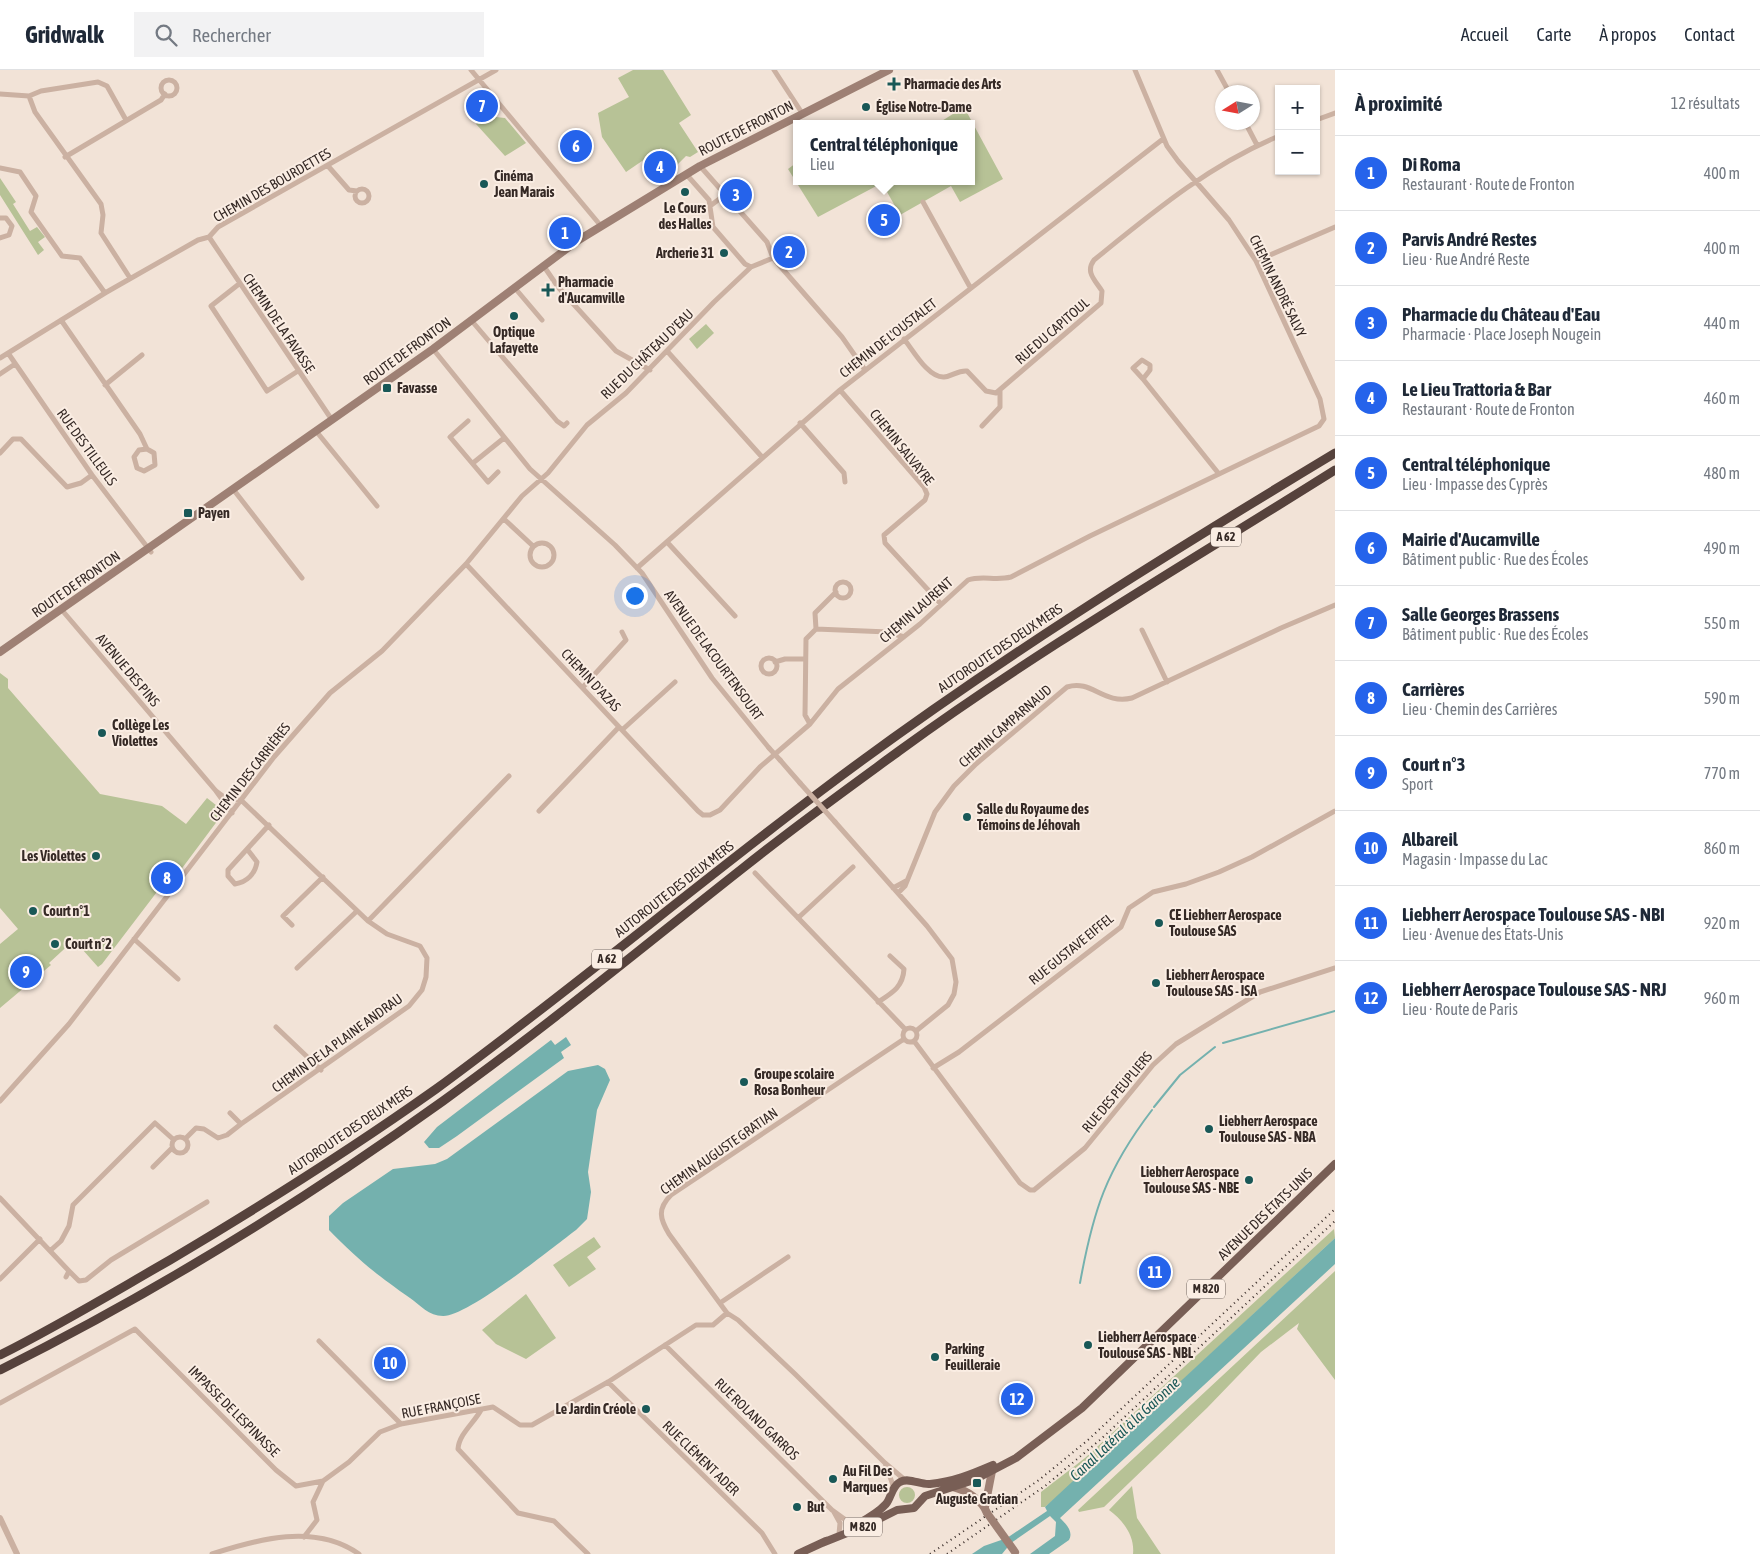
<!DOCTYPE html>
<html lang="fr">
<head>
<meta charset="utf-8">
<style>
  :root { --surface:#fff; --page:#f2f2f3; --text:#1f2937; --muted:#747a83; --line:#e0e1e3; --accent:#2563eb }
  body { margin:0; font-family:"Asap Condensed",sans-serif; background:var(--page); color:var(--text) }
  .controls { position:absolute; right:15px; top:15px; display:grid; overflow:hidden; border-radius:0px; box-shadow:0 1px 4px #0004 }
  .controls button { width:45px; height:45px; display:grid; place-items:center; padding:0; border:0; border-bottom:1px solid var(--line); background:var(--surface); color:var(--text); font:25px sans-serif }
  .compass { position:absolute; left:1215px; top:15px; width:45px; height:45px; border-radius:50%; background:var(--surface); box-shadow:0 1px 4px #0004; rotate:259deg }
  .you { position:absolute; left:634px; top:525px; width:18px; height:18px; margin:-12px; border:4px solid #fff; border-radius:50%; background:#1a73e8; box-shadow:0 0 0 8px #1a73e833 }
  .badge { display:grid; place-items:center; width:32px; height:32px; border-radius:50%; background:var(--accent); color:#fff; font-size:16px; font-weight:700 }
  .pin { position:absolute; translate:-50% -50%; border:2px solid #fff; box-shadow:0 1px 5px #0006 }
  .popup { position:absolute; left:793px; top:50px; width:182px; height:65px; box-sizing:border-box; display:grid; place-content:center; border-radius:0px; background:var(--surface); filter:drop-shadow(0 1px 4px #0005); font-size:16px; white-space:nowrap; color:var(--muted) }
  .popup b { font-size:19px; color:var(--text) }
  .popup::after { content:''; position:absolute; left:50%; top:100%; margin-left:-10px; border:10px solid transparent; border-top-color:var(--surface) }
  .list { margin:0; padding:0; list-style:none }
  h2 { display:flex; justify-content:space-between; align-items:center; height:65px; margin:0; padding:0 20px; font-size:21px }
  h2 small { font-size:16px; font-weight:400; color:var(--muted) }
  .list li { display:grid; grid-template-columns:32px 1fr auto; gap:15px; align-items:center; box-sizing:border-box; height:75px; padding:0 20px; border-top:1px solid var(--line) }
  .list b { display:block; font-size:19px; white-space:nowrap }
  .list p { margin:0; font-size:16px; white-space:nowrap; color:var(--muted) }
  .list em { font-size:16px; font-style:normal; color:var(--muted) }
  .icon { flex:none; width:28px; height:28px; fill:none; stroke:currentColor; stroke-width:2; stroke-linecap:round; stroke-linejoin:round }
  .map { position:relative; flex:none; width:1335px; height:1484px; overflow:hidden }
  header { display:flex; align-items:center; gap:30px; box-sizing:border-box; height:70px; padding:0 25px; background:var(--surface); border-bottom:1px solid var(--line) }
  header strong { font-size:24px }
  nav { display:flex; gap:28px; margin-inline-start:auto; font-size:18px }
  .search { width:350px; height:45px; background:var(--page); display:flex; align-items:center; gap:12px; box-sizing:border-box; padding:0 18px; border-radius:0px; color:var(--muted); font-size:19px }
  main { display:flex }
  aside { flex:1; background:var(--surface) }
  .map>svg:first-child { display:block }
  .green { fill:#b7c296 }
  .water { fill:#74b1ae }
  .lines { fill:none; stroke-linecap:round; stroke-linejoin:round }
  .stream { stroke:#74b1ae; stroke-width:2 }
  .minor { stroke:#cbb1a2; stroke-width:5 }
  .tertiary { stroke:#cbb1a2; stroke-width:6 }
  .secondary { stroke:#9e8074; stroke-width:8 }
  .primary { stroke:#785e55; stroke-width:8 }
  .motorway { stroke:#56423c; stroke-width:9 }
  .rail { stroke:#352925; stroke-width:2; stroke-dasharray:1 4; stroke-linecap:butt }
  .minor-bridge { stroke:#cbb1a2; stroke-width:5 }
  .secondary-bridge { stroke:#9e8074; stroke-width:8 }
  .poi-dot { fill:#195857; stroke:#faede3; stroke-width:2 }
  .labels { text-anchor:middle; stroke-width:4; stroke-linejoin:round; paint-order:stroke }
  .shield { fill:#faede3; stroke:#70645e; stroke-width:1 }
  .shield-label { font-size:12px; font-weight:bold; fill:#352925 }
  .poi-label { font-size:14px; font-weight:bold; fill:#352925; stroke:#faede3; text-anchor:start }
  .street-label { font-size:14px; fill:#352925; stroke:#faede3 }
  .water-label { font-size:15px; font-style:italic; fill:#195857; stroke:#faede3 }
</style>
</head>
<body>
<header>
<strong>Gridwalk</strong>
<div class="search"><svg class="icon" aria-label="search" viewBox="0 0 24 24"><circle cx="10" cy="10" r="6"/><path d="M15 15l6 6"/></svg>Rechercher</div>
<nav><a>Accueil</a><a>Carte</a><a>À propos</a><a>Contact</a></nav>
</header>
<main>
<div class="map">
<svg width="1335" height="1484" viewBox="0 0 1335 1484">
  <rect width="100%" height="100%" fill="#f2e3d7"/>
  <path class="green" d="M633 0H663L691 45 679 53 698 82 690 87 686 86 675 97 661 78 626 102 602 67 598 43 629 27 618 8Z
    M964 37 1003 109 960 132 951 116 900 145 882 113 818 147 788 99 796 93V111H972V54H937Z
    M486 46 505 48 526 73 505 86 476 54Z
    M0 108 16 132 13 134 30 161 37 157 45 167 38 172 44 180 38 185 0 125Z
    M706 254 714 263 697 279 689 269Z
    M0 603 8 609V618L100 724 162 736 186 754 207 728 221 739V746L177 805 174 803 166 810 102 894 98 897 74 870 49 893 51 895 0 938V874L18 859 0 838Z
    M1334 1159 1335 1168 1064 1421 1045 1437H1041V1422L1085 1388Z
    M594 1167 601 1177 587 1187 596 1199 569 1217 553 1195Z
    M1335 1201V1310L1297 1259 1299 1253 1261 1282 1207 1338 1104 1437 1079 1442 1078 1440Z
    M526 1224 556 1268 526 1289 496 1274 482 1260Z
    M1132 1416 1137 1448 1161 1484H1133C1135 1466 1123 1450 1109 1440Z
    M899 1425a8 8 0 1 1 16 0a8 8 0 1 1-16 0Z"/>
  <path class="water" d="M566 967 571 975 561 982 564 988 457 1066 439 1078H429L424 1072 437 1057 551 970 555 975Z
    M598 995 605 999 610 1010 597 1040 588 1102 591 1122 587 1149 576 1160C552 1178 467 1247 443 1246 429 1246 420 1235 410 1228 377 1205 357 1189 329 1160V1146L343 1133 393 1099 435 1094 447 1089 568 1001Z
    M1335 1168V1194L1060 1448C1065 1453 1074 1461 1069 1470L1049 1484H1030L1055 1466 1056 1452 1050 1446 1011 1473 1002 1484H972L984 1476 1007 1468 1047 1441 1045 1437Z"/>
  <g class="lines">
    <path class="stream" d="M1223 973 1335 941
      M1154 1037 1180 1005 1215 977
      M1080 1213C1093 1141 1106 1100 1152 1040"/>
    <path class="minor" d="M471 0 601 156
      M774 0 802 43
      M1217 0 1229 22
      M161 18a8 8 0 1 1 16 0a8 8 0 1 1-16 0Z
      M0 24 29 26 41 21 98 12 107 16 126 50
      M29 26 35 42 101 134 103 145 101 163 130 208
      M1316 50 1335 43
      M1245 52 1257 75
      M65 87 161 30 165 24
      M328 96 349 120 357 121
      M0 98 20 102 36 126 31 142 62 186 80 188 105 223
      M686 104 709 130 713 157 745 194 751 197 773 188 767 172 700 96
      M355 126a7 7 0 1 1 14 0a7 7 0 1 1-14 0Z
      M923 132 970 217
      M710 136 726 124
      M0 148H6L12 156 9 165 0 168
      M209 167 332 350
      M773 188 842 267 865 300
      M1256 191 1335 157
      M543 195 558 217 616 281 650 300
      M239 214 211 236 267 321 298 301
      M514 217 542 250
      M61 250 140 364 147 379 154 383 155 395 144 401 137 398 134 387 139 380 147 379
      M471 250 557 351 564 356 567 353
      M904 269C913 280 928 308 944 307 953 306 958 300 967 301L986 321 996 323 1101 233 1102 221C1095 210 1085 202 1094 190 1152 143 1209 95 1279 66
      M433 279 530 399 615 475 642 503 712 608 769 678
      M667 281 762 387
      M8 283 92 405 151 482
      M0 288 105 223 198 170 209 167 218 157 496 0
      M0 304 15 294
      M1143 309 1150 300V295L1142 290 1133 298 1143 309 1219 404
      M105 315 142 285
      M840 320 924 417 927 424 925 430 884 465 885 473 941 534
      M468 351 450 367 488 412 498 402
      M800 353 844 403 845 412
      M982 356 1000 337V321
      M316 361 377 436
      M0 383 13 369H21L67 417 81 413 92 405
      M473 393 504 368
      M233 419 302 508
      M504 449 533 476
      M667 472 735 546
      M530 485a12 12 0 1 1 24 0a12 12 0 1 1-24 0Z
      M466 494 698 741 703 745H710L720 740 760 697 810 654 838 619 920 554 968 510C982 505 995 511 1011 507L1090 466 1319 356 1324 349 1320 329 1256 191 1229 150 1178 91 1167 76 1135 0
      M637 498 840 320 1163 69
      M835 520a8 8 0 1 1 16 0a8 8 0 1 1-16 0Z
      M61 539 216 721 224 727 242 731 368 851 387 864 420 876 427 888 426 907 422 920 409 936 241 1054 230 1043
      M816 559 815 543 836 522
      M1142 560 1167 612
      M761 596a8 8 0 1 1 16 0a8 8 0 1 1-16 0Z
      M775 592 785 589H805
      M583 617 626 570 622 562
      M810 654 805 645 806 569 816 559 888 562 904 567
      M622 660 675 612
      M780 690 800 713
      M216 721 232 743
      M539 741 619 657
      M835 752 927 856 952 889 956 912 954 924 948 935 916 961
      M247 779 257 792C255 804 247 812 235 814L228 806V800L269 755
      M755 803 905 959
      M893 818 906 811
      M898 823 905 816 935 742 954 716 976 694 1067 617C1092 609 1103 635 1132 628L1281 558 1335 535
      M798 848 853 797
      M368 851 509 706
      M292 855 283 846 323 807
      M134 869 178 909
      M297 898 357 841
      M878 932C892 923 903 917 904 899L890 886
      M276 957 321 1000
      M903 965a7 7 0 1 1 14 0a7 7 0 1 1-14 0Z
      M914 971 1020 1113 1030 1120H1034L1085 1078 1153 995 1176 974 1260 922 1335 898
      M933 998 959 982 1121 857 1129 838 1153 822 1186 814 1219 802 1252 787 1335 741
      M0 1031 69 954 274 687 330 623 382 581 466 494 522 426 548 403 587 355 626 323 714 232 751 197
      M172 1075a8 8 0 1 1 16 0a8 8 0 1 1-16 0Z
      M185 1069 196 1058 204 1059 218 1068 227 1065 241 1054
      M153 1097 172 1078
      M0 1128 69 1201 66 1207
      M51 1180 61 1171 69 1156 73 1135 155 1053 174 1070
      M69 1201 79 1211 86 1210 111 1190 207 1132
      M0 1209 40 1169
      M720 1233 788 1187
      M319 1271 401 1354
      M665 1275 832 1440 854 1456
      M608 1312 762 1463 775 1484
      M0 1333 135 1259 276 1400 296 1416 323 1411
      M481 1340C474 1353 459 1364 458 1379L518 1443 554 1451 588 1484
      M885 1393 795 1304 738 1250 727 1243 669 1164C660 1149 657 1139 671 1125L904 969
      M894 1418 885 1393 905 1410
      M834 1442 840 1453 839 1464
      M304 1467 317 1450 313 1432 323 1411 349 1392 380 1362 401 1354 493 1337 520 1355H532L608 1312 696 1255H713L727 1243
      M212 1484C258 1469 315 1453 359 1484"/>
    <path class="tertiary" d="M0 1448 17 1484"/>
    <path class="secondary" d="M0 582 433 279 577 171 700 96 889 0
      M953 1417C966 1420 982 1430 987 1443
      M985 1437 992 1401"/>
    <path class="primary" d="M854 1456C865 1450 877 1444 886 1434 891 1428 892 1416 900 1412 909 1407 920 1415 930 1414 953 1412 972 1404 993 1395
      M822 1473 867 1455 897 1440 914 1438 925 1426 974 1410 1016 1388 1082 1338 1335 1094
      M798 1484 826 1471"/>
    <path class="motorway" d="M0 1285C58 1256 114 1222 170 1190 261 1136 350 1080 436 1019 567 923 691 819 821 721 985 597 1159 489 1335 383
      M0 1300C152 1224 305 1130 443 1031 546 957 644 876 743 798 794 757 847 719 899 681 1039 579 1189 492 1335 400"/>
    <path class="rail" d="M930 1484 1039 1410 1088 1370 1335 1139
      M947 1484 1045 1416 1101 1369 1335 1151"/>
    <path class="minor-bridge" d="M769 678 780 690
      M800 713 835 752"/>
    <path class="secondary-bridge" d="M987 1443 1015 1482"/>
  </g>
  <g class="poi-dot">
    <path d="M891.5 6.5h5v5h5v5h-5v5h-5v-5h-5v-5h5z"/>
    <circle cx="866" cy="37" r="5"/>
    <circle cx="484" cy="114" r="5"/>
    <circle cx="685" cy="122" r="5"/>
    <circle cx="724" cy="183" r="5"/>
    <path d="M545.5 212.5h5v5h5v5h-5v5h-5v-5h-5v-5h5z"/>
    <circle cx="514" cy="246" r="5"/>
    <rect x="382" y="313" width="10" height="10" rx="2.5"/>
    <rect x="183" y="438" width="10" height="10" rx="2.5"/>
    <circle cx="102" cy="663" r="5"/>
    <circle cx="967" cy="747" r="5"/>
    <circle cx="96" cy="786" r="5"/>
    <circle cx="33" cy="841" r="5"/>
    <circle cx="1159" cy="853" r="5"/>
    <circle cx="55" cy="874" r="5"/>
    <circle cx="1156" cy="913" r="5"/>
    <circle cx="744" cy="1012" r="5"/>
    <circle cx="1209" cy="1059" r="5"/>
    <circle cx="1249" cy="1110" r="5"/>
    <circle cx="1088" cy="1275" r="5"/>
    <circle cx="935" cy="1287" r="5"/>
    <circle cx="646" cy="1339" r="5"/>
    <circle cx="833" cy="1409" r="5"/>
    <rect x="972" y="1408" width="10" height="10" rx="2.5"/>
    <circle cx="797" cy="1437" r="5"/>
  </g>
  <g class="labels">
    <g class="shield">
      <rect x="1211" y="457.5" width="30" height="19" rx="4"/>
      <rect x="592" y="879.5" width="30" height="19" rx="4"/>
      <rect x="1187" y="1209.5" width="38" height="19" rx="4"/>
      <rect x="844" y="1447.5" width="38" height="19" rx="4"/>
    </g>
    <g class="shield-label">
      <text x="1226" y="471">A 62</text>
      <text x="607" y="893">A 62</text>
      <text x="1206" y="1223">M 820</text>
      <text x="863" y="1461">M 820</text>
    </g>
    <g class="poi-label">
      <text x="904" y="19">Pharmacie des Arts</text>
      <text x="876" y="42">Église Notre-Dame</text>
      <text x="494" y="111">Cinéma<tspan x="494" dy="16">Jean Marais</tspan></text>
      <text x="685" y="143" text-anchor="middle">Le Cours<tspan x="685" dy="16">des Halles</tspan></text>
      <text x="714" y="188" text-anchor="end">Archerie 31</text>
      <text x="558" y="217">Pharmacie<tspan x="558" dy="16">d'Aucamville</tspan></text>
      <text x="514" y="267" text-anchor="middle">Optique<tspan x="514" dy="16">Lafayette</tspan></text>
      <text x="397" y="323">Favasse</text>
      <text x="198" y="448">Payen</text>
      <text x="112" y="660">Collège Les<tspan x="112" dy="16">Violettes</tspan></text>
      <text x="977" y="744">Salle du Royaume des<tspan x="977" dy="16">Témoins de Jéhovah</tspan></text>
      <text x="86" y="791" text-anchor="end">Les Violettes</text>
      <text x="43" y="846">Court n°1</text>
      <text x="1169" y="850">CE Liebherr Aerospace<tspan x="1169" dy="16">Toulouse SAS</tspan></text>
      <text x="65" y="879">Court n°2</text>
      <text x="1166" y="910">Liebherr Aerospace<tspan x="1166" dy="16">Toulouse SAS - ISA</tspan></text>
      <text x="754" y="1009">Groupe scolaire<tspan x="754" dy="16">Rosa Bonheur</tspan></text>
      <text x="1219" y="1056">Liebherr Aerospace<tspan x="1219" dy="16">Toulouse SAS - NBA</tspan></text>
      <text x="1239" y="1107" text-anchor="end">Liebherr Aerospace<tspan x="1239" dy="16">Toulouse SAS - NBE</tspan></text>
      <text x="1098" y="1272">Liebherr Aerospace<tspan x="1098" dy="16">Toulouse SAS - NBL</tspan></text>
      <text x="945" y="1284">Parking<tspan x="945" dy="16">Feuilleraie</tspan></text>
      <text x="636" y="1344" text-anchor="end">Le Jardin Créole</text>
      <text x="843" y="1406">Au Fil Des<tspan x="843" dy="16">Marques</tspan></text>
      <text x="977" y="1434" text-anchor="middle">Auguste Gratian</text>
      <text x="807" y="1442">But</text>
    </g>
    <g class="street-label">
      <text transform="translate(746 58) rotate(-27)" y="5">ROUTE DE FRONTON</text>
      <text transform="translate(272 115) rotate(-30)" y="5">CHEMIN DES BOURDETTES</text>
      <text transform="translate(1278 216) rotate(64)" y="5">CHEMIN ANDRÉ SALVY</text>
      <text transform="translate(279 253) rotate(56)" y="5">CHEMIN DE LA FAVASSE</text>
      <text transform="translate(1052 261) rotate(-41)" y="5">RUE DU CAPITOUL</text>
      <text transform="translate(888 268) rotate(-38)" y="5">CHEMIN DE L'OUSTALET</text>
      <text transform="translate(407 281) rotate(-36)" y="5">ROUTE DE FRONTON</text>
      <text transform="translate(647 284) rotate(-44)" y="5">RUE DU CHÂTEAU D'EAU</text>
      <text transform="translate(87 377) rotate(54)" y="5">RUE DES TILLEULS</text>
      <text transform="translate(902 377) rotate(51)" y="5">CHEMIN SALVAYRE</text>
      <text transform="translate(76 514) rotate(-35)" y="5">ROUTE DE FRONTON</text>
      <text transform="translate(916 540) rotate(-41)" y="5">CHEMIN LAURENT</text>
      <text transform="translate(1000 578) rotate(-34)" y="5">AUTOROUTE DES DEUX MERS</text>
      <text transform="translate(714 585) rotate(54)" y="5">AVENUE DE LACOURTENSOURT</text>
      <text transform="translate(128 600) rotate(50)" y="5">AVENUE DES PINS</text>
      <text transform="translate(591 610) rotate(47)" y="5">CHEMIN D'AZAS</text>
      <text transform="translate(1005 656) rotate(-41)" y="5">CHEMIN CAMPARNAUD</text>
      <text transform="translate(250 702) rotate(-52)" y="5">CHEMIN DES CARRIÈRES</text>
      <text transform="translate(674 819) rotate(-38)" y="5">AUTOROUTE DES DEUX MERS</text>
      <text transform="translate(1071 879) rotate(-39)" y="5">RUE GUSTAVE EIFFEL</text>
      <text transform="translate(337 973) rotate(-36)" y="5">CHEMIN DE LA PLAINE ANDRAU</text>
      <text transform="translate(1117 1022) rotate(-50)" y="5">RUE DES PEUPLIERS</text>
      <text transform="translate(350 1060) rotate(-34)" y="5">AUTOROUTE DES DEUX MERS</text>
      <text transform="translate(719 1081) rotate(-35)" y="5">CHEMIN AUGUSTE GRATIAN</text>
      <text transform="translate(1265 1144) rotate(-44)" y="5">AVENUE DES ÉTATS-UNIS</text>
      <text transform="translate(441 1336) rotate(-11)" y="5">RUE FRANÇOISE</text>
      <text transform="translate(234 1341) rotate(45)" y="5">IMPASSE DE LESPINASSE</text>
      <text transform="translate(757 1349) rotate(44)" y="5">RUE ROLAND GARROS</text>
      <text transform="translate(701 1388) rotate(44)" y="5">RUE CLÉMENT ADER</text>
    </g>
    <g class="water-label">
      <text transform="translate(1125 1359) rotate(-43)" y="5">Canal Latéral à la Garonne</text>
    </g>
  </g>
</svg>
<div class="controls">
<button>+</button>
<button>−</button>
</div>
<svg class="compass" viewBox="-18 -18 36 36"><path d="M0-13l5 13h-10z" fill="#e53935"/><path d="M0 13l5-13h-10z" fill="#747a83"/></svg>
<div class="you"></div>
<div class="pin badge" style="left:565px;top:163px">1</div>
<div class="pin badge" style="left:789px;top:182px">2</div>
<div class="pin badge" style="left:736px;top:125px">3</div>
<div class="pin badge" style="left:660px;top:97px">4</div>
<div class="pin badge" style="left:884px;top:150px">5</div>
<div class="popup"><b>Central téléphonique</b>Lieu</div>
<div class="pin badge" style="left:576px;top:76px">6</div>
<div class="pin badge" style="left:482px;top:36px">7</div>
<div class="pin badge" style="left:167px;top:808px">8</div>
<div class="pin badge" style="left:26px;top:902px">9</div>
<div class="pin badge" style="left:390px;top:1293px">10</div>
<div class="pin badge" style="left:1155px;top:1202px">11</div>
<div class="pin badge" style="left:1017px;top:1329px">12</div>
</div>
<aside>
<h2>À proximité<small>12 résultats</small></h2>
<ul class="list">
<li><span class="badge">1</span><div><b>Di Roma</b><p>Restaurant · Route de Fronton</p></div><em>400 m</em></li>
<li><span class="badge">2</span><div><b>Parvis André Restes</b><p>Lieu · Rue André Reste</p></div><em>400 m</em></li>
<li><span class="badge">3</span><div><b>Pharmacie du Château d'Eau</b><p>Pharmacie · Place Joseph Nougein</p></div><em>440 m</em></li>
<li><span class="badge">4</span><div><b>Le Lieu Trattoria &amp; Bar</b><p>Restaurant · Route de Fronton</p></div><em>460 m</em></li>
<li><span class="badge">5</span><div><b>Central téléphonique</b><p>Lieu · Impasse des Cyprès</p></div><em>480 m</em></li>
<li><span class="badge">6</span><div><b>Mairie d'Aucamville</b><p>Bâtiment public · Rue des Écoles</p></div><em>490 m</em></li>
<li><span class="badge">7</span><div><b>Salle Georges Brassens</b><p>Bâtiment public · Rue des Écoles</p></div><em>550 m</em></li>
<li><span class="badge">8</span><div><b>Carrières</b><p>Lieu · Chemin des Carrières</p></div><em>590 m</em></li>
<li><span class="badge">9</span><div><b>Court n°3</b><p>Sport</p></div><em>770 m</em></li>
<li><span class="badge">10</span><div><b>Albareil</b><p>Magasin · Impasse du Lac</p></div><em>860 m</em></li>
<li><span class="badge">11</span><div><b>Liebherr Aerospace Toulouse SAS - NBI</b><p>Lieu · Avenue des États-Unis</p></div><em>920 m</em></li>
<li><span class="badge">12</span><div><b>Liebherr Aerospace Toulouse SAS - NRJ</b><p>Lieu · Route de Paris</p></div><em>960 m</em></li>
</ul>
</aside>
</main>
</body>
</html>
